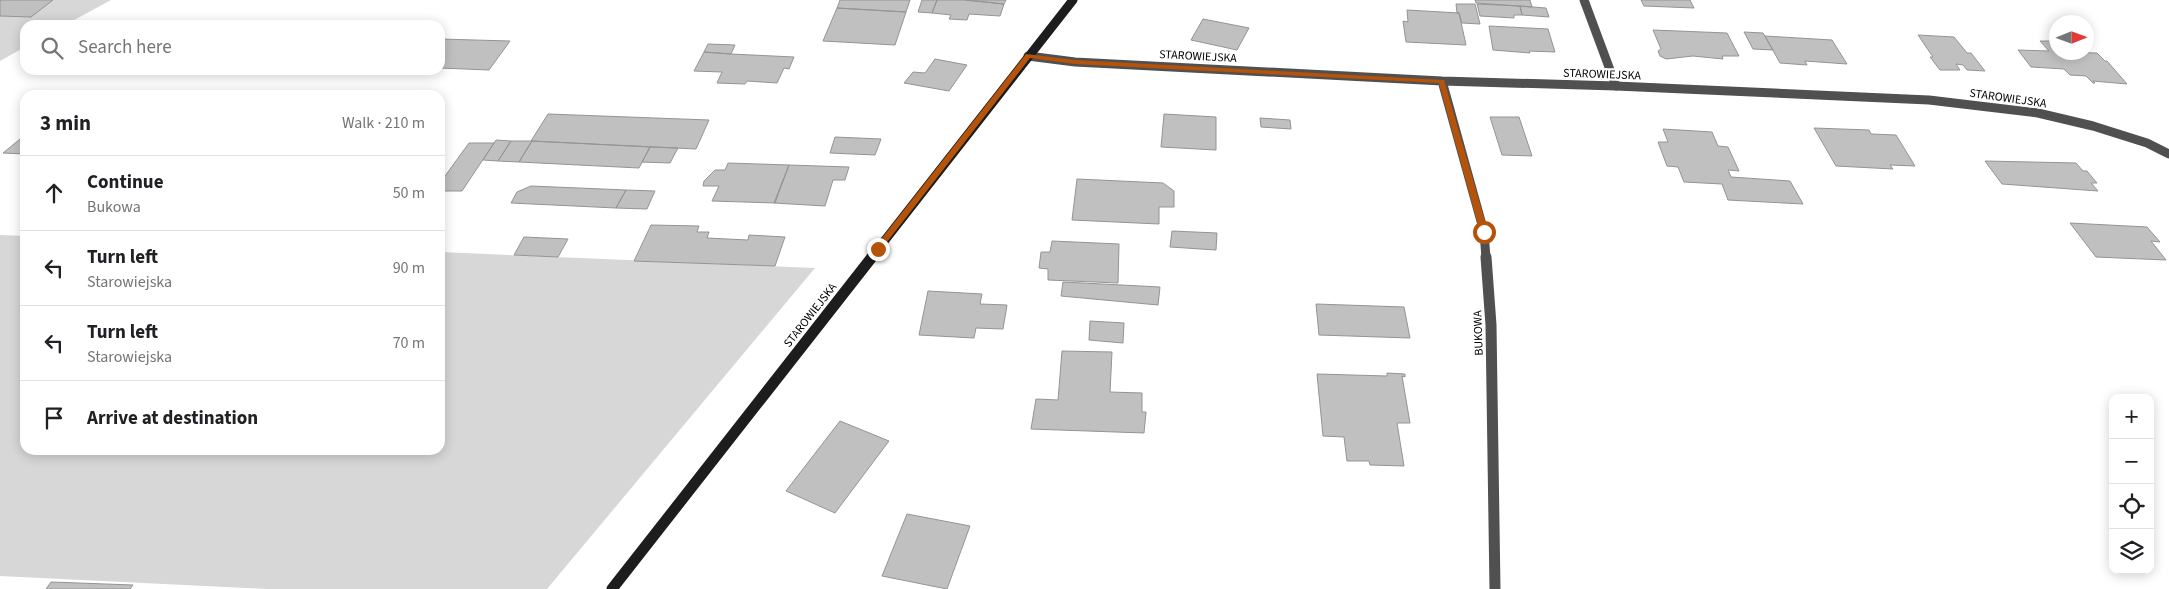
<!DOCTYPE html>
<html lang="en">
<head>
<meta charset="utf-8">
<style>
  :root { --surface:#fff; --page:#f6f6f6; --text:#202124; --muted:#757577; --line:#e0e0e0 }
  body { margin:0; font-family:"Source Sans 3",sans-serif; background:var(--page); color:var(--text) }
  .controls { position:absolute; right:15px; bottom:15px; display:grid; overflow:hidden; border-radius:10px; box-shadow:0 2px 12px #0003 }
  .controls button { width:45px; height:45px; display:grid; place-items:center; padding:0; border:0; border-bottom:1px solid var(--line); background:var(--surface); color:var(--text); font:25px sans-serif }
  .compass { position:absolute; left:2049px; top:15px; width:45px; height:45px; border-radius:50%; background:var(--surface); box-shadow:0 2px 12px #0003; rotate:89deg }
  .stop { position:absolute; width:15px; height:15px; margin:-11px; border:4px solid #b45309; border-radius:50%; background:#fff }
  .stop.end { background:#b45309; border-color:#fff; box-shadow:0 1px 5px #0008 }
  .list { margin:0; padding:0; list-style:none }
  h2 { display:flex; justify-content:space-between; align-items:center; height:65px; margin:0; padding:0 20px; font-size:21px }
  h2 small { font-size:16px; font-weight:400; color:var(--muted) }
  .list li { display:grid; grid-template-columns:32px 1fr auto; gap:15px; align-items:center; box-sizing:border-box; height:75px; padding:0 20px; border-top:1px solid var(--line) }
  .list b { display:block; font-size:19px; white-space:nowrap }
  .list p { margin:0; font-size:16px; white-space:nowrap; color:var(--muted) }
  .list em { font-size:16px; font-style:normal; color:var(--muted) }
  .icon { flex:none; width:28px; height:28px; fill:none; stroke:currentColor; stroke-width:2; stroke-linecap:round; stroke-linejoin:round }
  .map { position:relative; flex:none; width:2169px; height:589px; overflow:hidden }
  .search { position:absolute; background:var(--surface); box-shadow:0 2px 12px #0003; left:20px; top:20px; width:425px; height:55px; display:flex; align-items:center; gap:12px; box-sizing:border-box; padding:0 18px; border-radius:15px; color:var(--muted); font-size:19px }
  .panel { position:absolute; background:var(--surface); box-shadow:0 2px 12px #0003; left:20px; top:90px; width:425px; height:365px; border-radius:15px }
  .map>svg:first-child { display:block }
  .green { fill:#d7d7d7 }
  .building { fill:#c0c0c0; stroke:#949494 }
  .lines { fill:none; stroke-linecap:round; stroke-linejoin:round }
  .lane { stroke:#505050; stroke-width:9 }
  .street-far1 { stroke:#505050; stroke-width:9 }
  .street { stroke:#505050; stroke-width:11 }
  .secondary-far1 { stroke:#1d1d1d; stroke-width:9 }
  .secondary { stroke:#1d1d1d; stroke-width:11 }
  .route { fill:#b45309 }
  .labels { text-anchor:middle; stroke-width:4.5; stroke-linejoin:round; paint-order:stroke }
  .street-label { font-size:12px; fill:#000; stroke:#fff }
</style>
</head>
<body>
<div class="map">
<svg width="2169" height="589" viewBox="0 0 2169 589">
  <rect width="100%" height="100%" fill="#fff"/>
  <path class="green" d="M53 0H111L65 25H25V47L0 61V16L30 17Z
    M0 235 25 236V450H440V252L815 268 547 589H267L0 576Z"/>
  <path class="building" d="M0 0H53L31 17 0 16Z
    M840 0H910L906 12 837 8Z
    M922 0H937L932 13 918 12Z
    M937 0H965L1004 4 1000 16 969 14 967 20 949 19 951 15 932 13Z
    M965 0H1006L1004 4Z
    M1475 0H1530L1532 7 1476 3Z
    M1641 0H1690L1694 8 1644 6Z
    M1456 4H1475L1480 24 1462 23 1459 13H1457Z
    M1477 4 1520 6 1522 15H1514V18L1480 16Z
    M1520 6 1546 8 1549 17 1522 15Z
    M837 8 906 12 895 45 823 41Z
    M1407 10 1459 13 1466 45 1406 42 1403 21 1408 22Z
    M1203 19 1249 28 1237 50 1191 40Z
    M1489 26 1548 29 1555 52 1529 51 1530 53 1493 50Z
    M1653 30 1727 33 1739 56H1722L1723 59 1693 56 1666 59 1660 56 1658 51 1661 49Z
    M1744 32 1763 33 1773 50 1753 49Z
    M1918 35 1954 37 1967 53H1971L1985 71 1967 70 1963 65 1956 64 1960 70H1940L1930 57H1933Z
    M1765 36 1832 40 1847 64 1805 61 1807 65 1780 63Z
    M440 39 510 41 489 70 440 68Z
    M2040 41H2056V52L2097 53 2105 61H2107L2127 84 2093 81 2095 83H2093L2086 76 2070 75 2064 69 2031 67 2018 50 2049 51Z
    M708 44 735 45 731 54 704 52Z
    M704 52 731 54 794 57 789 69 784 68 777 83 747 81 745 84 717 83 722 72 694 71Z
    M935 59 967 65 949 91 904 83 913 72 925 73Z
    M548 114 709 120 696 149 531 141Z
    M1164 114 1216 117V150L1161 147Z
    M1490 117H1519L1532 156 1502 155Z
    M1260 118 1290 120 1291 129 1261 127Z
    M1814 128 1869 130 1871 134 1896 135 1915 166 1890 165 1893 169 1836 166Z
    M1663 129 1712 132 1718 146 1728 147 1739 171 1728 170 1731 177 1790 181 1803 204 1728 200 1722 184 1684 182 1678 167 1667 166 1658 142H1668Z
    M25 135V154L3 153Z
    M835 137 881 139 875 155 830 153Z
    M496 140 511 141 498 161 483 160Z
    M511 141H532L519 162 498 161Z
    M532 141 650 147 639 168 519 162Z
    M469 143H494L462 191H440V183Z
    M650 147 678 148 670 163 642 162Z
    M1985 161 2076 163 2083 171H2087L2097 183H2091L2098 191 2002 184Z
    M728 163 789 165 775 203 712 201 719 186H703L704 181 715 170H725Z
    M789 165 849 167 845 180H833L825 206 774 203Z
    M1077 179 1163 183 1174 191V207H1159V224L1072 220Z
    M531 186 626 190 616 208 511 203 517 192Z
    M626 190 655 191 647 209 616 208Z
    M2070 223 2147 227 2160 242 2151 241 2166 260 2096 257Z
    M651 225 699 226 697 232H709L707 238 748 240 749 235 785 237 775 266 634 261Z
    M1172 231 1217 233 1216 250 1170 247Z
    M524 237 568 239 558 257 514 255Z
    M1052 241 1119 244 1118 283 1048 280V269L1039 268 1041 252H1050Z
    M1063 282 1160 287 1158 305 1061 296Z
    M928 291 982 294 980 304 1007 305 1003 329 976 328 974 338 919 335Z
    M1316 304 1404 307 1410 338 1319 335Z
    M1090 321 1124 323 1123 343 1089 340Z
    M1062 351 1112 352 1110 392 1142 393V412H1146L1144 433 1031 429 1036 399 1058 400Z
    M1387 373 1405 374V377L1402 376 1410 423H1397L1404 466 1370 465 1369 461H1347L1344 437 1323 436 1317 374 1387 376Z
    M840 421 889 441 835 513 786 491Z
    M907 514 970 526 947 589 882 576Z
    M51 582 133 585 130 589H46Z"/>
  <g class="lines">
    <path class="lane" d="M1584 0 1616 86"/>
    <path class="street-far1" d="M1028 56 1075 62 1442 81 1616 86 1929 100 2038 113 2093 126 2147 143 2169 154
      M1442 81 1484 232 1486 258"/>
    <path class="street" d="M1486 257 1491 325 1495 589"/>
    <path class="secondary-far1" d="M871 258 1073 0"/>
    <path class="secondary" d="M612 589 872 257"/>
  </g>
  <path class="route" d="M1026 54 1075 60 1444 80 1488 232 1484 235 1480 232 1439 83 1075 64 1030 58 880 251H875V247Z"/>
  <g class="labels">
    <g class="street-label">
      <text transform="translate(1198 56) rotate(3)" y="4">STAROWIEJSKA</text>
      <text transform="translate(1602 74) rotate(2)" y="4">STAROWIEJSKA</text>
      <text transform="translate(2008 98) rotate(8)" y="4">STAROWIEJSKA</text>
      <text transform="translate(810 315) rotate(-52)" y="4">STAROWIEJSKA</text>
      <text transform="translate(1478 333) rotate(-92)" y="4">BUKOWA</text>
    </g>
  </g>
</svg>
<div class="controls">
<button>+</button>
<button>−</button>
<button><svg class="icon" aria-label="locate" viewBox="0 0 24 24"><circle cx="12" cy="12" r="6"/><path d="M12 2v4M12 18v4M2 12h4M18 12h4"/></svg></button>
<button><svg class="icon" aria-label="layers" viewBox="0 0 24 24"><path d="M12 4l9 5-9 5-9-5zM3 14l9 5 9-5"/></svg></button>
</div>
<svg class="compass" viewBox="-18 -18 36 36"><path d="M0-13l5 13h-10z" fill="#e53935"/><path d="M0 13l5-13h-10z" fill="#757577"/></svg>
<div class="stop" style="left:1484px;top:232px"></div>
<div class="stop end" style="left:878px;top:249px"></div>
<div class="search"><svg class="icon" aria-label="search" viewBox="0 0 24 24"><circle cx="10" cy="10" r="6"/><path d="M15 15l6 6"/></svg>Search here</div>
<section class="panel">
<h2>3 min<small>Walk · 210 m</small></h2>
<ul class="list">
<li><svg class="icon" aria-label="ahead" viewBox="0 0 24 24"><path d="M12 20V5M6 11l6-6 6 6"/></svg><div><b>Continue</b><p>Bukowa</p></div><em>50 m</em></li>
<li><svg class="icon" aria-label="left" viewBox="0 0 24 24"><path d="M17 20v-9H6M10 6l-5 5 5 5"/></svg><div><b>Turn left</b><p>Starowiejska</p></div><em>90 m</em></li>
<li><svg class="icon" aria-label="left" viewBox="0 0 24 24"><path d="M17 20v-9H6M10 6l-5 5 5 5"/></svg><div><b>Turn left</b><p>Starowiejska</p></div><em>70 m</em></li>
<li><svg class="icon" aria-label="arrive" viewBox="0 0 24 24"><path d="M6 21V4h12l-3 4 3 4H6"/></svg><div><b>Arrive at destination</b></div></li>
</ul>
</section>
</div>
</body>
</html>
